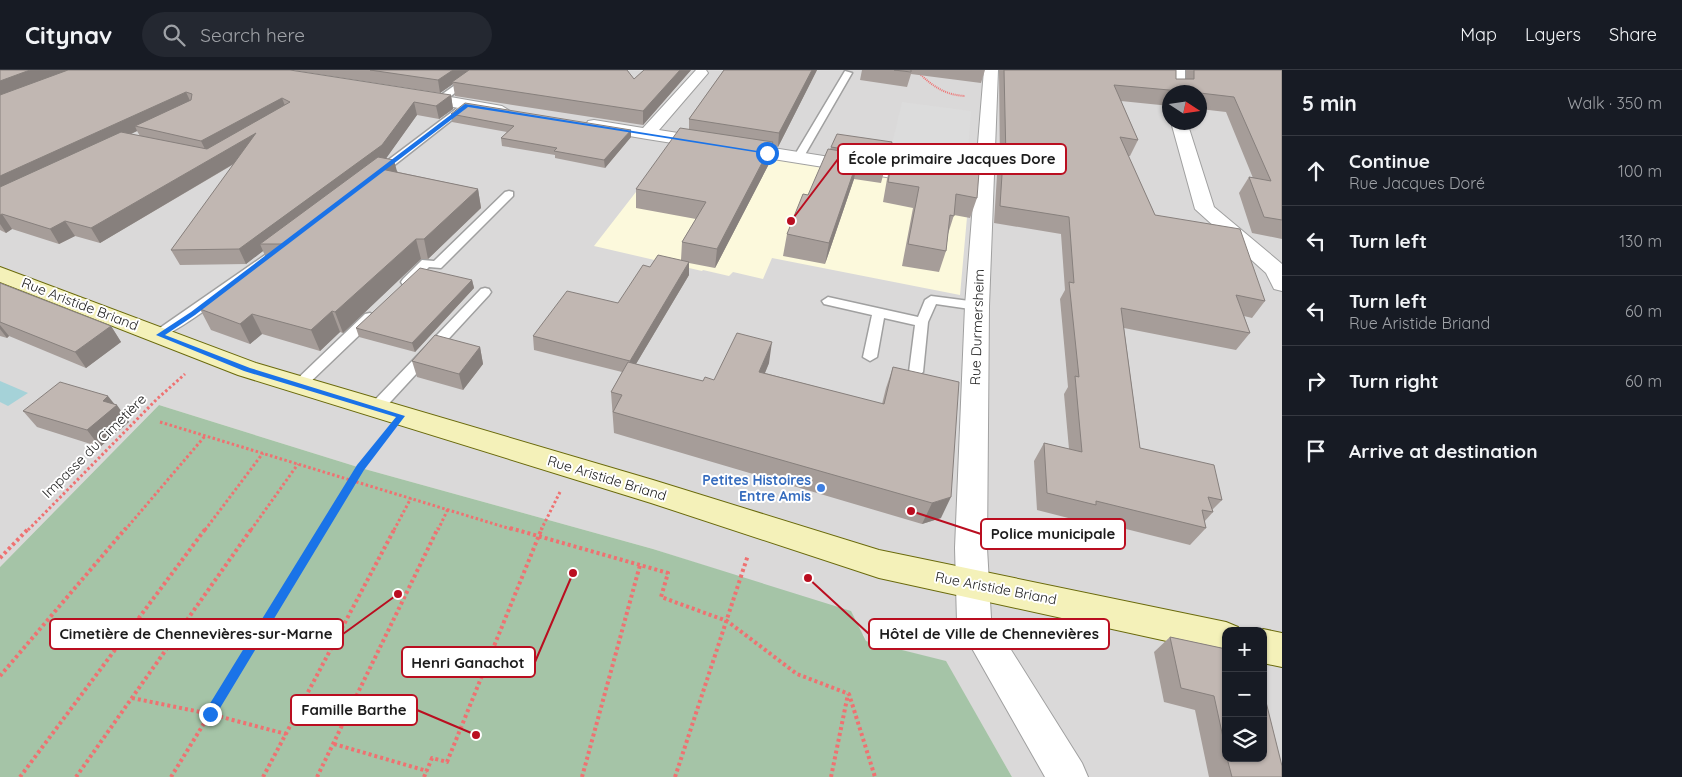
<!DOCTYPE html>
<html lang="en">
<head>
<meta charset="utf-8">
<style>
  :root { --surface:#171b24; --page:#242831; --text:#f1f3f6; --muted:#9ea1a6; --line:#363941 }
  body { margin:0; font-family:Quicksand,sans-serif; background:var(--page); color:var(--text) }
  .controls { position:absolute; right:15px; bottom:15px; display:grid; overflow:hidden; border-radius:10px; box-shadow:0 1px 4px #0004 }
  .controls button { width:45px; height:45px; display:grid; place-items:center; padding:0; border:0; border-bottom:1px solid var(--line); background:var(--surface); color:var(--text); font:25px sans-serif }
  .compass { position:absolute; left:1162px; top:15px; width:45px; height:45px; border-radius:50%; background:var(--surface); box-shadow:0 1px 4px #0004; rotate:102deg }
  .stop { position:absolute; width:15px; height:15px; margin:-11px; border:4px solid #1a73e8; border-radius:50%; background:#fff }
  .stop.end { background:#1a73e8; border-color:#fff; box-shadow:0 1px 5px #0008 }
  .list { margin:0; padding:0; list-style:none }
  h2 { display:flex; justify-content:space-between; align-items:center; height:65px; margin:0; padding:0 20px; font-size:21px }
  h2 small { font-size:16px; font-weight:400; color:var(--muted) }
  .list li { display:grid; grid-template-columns:32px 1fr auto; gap:15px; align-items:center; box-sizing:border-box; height:70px; padding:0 20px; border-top:1px solid var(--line) }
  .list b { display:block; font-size:19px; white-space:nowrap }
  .list p { margin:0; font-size:16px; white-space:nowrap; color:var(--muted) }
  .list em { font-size:16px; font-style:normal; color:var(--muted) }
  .icon { flex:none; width:28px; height:28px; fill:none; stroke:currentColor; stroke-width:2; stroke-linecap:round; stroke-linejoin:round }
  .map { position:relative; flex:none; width:1282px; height:707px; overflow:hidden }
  header { display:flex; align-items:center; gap:30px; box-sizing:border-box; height:70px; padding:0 25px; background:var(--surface); border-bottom:1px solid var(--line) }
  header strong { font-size:24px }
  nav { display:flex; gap:28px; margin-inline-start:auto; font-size:18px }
  .search { width:350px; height:45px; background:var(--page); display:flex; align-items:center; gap:12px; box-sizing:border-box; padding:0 18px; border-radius:28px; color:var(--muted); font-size:19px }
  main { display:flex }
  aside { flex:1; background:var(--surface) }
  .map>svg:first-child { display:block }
  .residential { fill:#dad9d9; fill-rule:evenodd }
  .education { fill:#fcf9dc }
  .cemetery { fill:#a5c4a7 }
  .parking { fill:#dcdcdc }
  .water { fill:#a5d2d8 }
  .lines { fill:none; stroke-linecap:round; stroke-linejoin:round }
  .lane-casing { stroke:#a0a0a0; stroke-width:3 }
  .street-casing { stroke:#a0a0a0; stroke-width:2 }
  .secondary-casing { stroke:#6a6a0c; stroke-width:2 }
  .path-far2 { stroke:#ef7171; stroke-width:2; stroke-dasharray:1 1; stroke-linecap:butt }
  .path-far1 { stroke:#ef7171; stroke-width:3; stroke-dasharray:2.5 2.5; stroke-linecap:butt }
  .path { stroke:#ef7171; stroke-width:4; stroke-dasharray:3 3; stroke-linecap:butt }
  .lane { fill:#fff; fill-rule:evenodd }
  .street { fill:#fff; fill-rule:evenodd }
  .secondary { fill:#f4f1b9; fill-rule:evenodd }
  .wall { fill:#a69d99; fill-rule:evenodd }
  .shaded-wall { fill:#87807d }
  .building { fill:#c1b7b2; stroke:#87807d }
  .route { fill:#1a73e8 }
  .shop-dot { fill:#3f7fe0; stroke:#fff; stroke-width:2 }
  .labels { text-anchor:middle; stroke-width:4; stroke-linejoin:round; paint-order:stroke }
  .street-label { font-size:14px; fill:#1c1c1c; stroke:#fff }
  .shop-label { font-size:14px; font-weight:bold; fill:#366cbe; stroke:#fff; text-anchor:end }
  .leader { fill:none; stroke:#ba0e20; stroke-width:2 }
  .callout-dot { fill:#ba0e20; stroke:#fff; stroke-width:2 }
  .callout { fill:#fff; stroke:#ba0e20; stroke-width:2 }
  .callout-label { font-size:15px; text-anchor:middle; font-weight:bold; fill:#1c1c1c }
</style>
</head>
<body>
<header>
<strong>Citynav</strong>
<div class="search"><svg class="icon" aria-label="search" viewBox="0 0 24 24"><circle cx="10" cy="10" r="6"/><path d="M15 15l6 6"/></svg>Search here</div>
<nav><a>Map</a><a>Layers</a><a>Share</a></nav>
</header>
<main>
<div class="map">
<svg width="1282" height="707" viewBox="0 0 1282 707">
  <rect width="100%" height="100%" fill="#ede8e2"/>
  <path class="residential" d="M0 0H1282V707H1012L946 592 866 571 864 565 740 507 653 479 361 398 159 335 0 497ZM1170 22H1200V52H1170ZM1226 561H1263V688H1226Z"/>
  <path class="education" d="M674 73 961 119 969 125 960 225 772 188 763 209 733 202 729 206 703 200 702 201 594 176Z"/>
  <path class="cemetery" d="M159 335 361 398 653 479 851 541 866 571 946 591 1012 707H0V497Z"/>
  <path class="parking" d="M902 32 971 41 967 98 889 87Z"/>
  <path class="water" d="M0 311 28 323 8 336 0 332Z"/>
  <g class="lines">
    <defs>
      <path id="lane" d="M476 0H485L443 32H437V28Z
        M845 1 852 3 803 88 795 90 793 88Z
        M464 33 471 35 383 104H375V100Z
        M509 121 513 122V126L441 198 429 197 411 215H403L401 212 403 209 422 190 434 191 505 122Z
        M281 174 287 177 285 179C266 194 170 272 154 268L152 265 154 262Z
        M485 218 489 219 491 222 489 225 381 342H371L369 338 371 334 481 219Z
        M931 226 977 232 983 236 977 240 936 234 928 252 923 302 916 307 909 302 915 255 884 248 877 287 870 291 863 287 872 245 824 234 822 231 828 227 918 247 925 230Z
        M370 243 376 247 375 250 304 318H294L292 315 294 312 365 244Z"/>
      <path id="street" d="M696 0H706L708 3 659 60 975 110 984 0H998L989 236 987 478 991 548 1082 693 1088 707H1045L957 552 955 478 965 236 974 121 647 69 594 60 588 59 586 55 588 51 594 50 643 58Z
        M1171 0H1185V22H1170Z
        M416 21 502 36 510 41 502 46 410 29 408 26Z
        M1171 52H1187L1214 137 1282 194V221L1274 219 1266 203 1195 139Z"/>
      <path id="secondary" d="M0 197 256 293 653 410 879 480 1226 552 1238 557 1240 561H1226V584L879 508 651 433 238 305 0 212Z
        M1263 559 1282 563V597L1263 593V561H1260Z"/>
    </defs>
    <use href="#lane" class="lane-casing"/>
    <use href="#street" class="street-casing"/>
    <use href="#secondary" class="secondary-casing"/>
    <path class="path-far2" d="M919 0 918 2C932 16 945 25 965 26"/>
    <path class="path-far1" d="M160 352 514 460
      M28 460 157 329 185 304
      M125 460 205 366
      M205 460 263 383
      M251 460 298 394
      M323 460 361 398 383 369
      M394 460 411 428
      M438 460 448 439
      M541 460 560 422"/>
    <path class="path" d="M510 458 668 503 661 527 727 551 797 604 849 624 875 707
      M0 488 29 458
      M0 606 126 458
      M132 628 210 644 286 664
      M334 674 427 701
      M20 707 206 458
      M76 707 252 458
      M171 707 324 458
      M263 707 395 458
      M317 707 438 458
      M424 707 432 688 447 692 542 458
      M582 707 640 495
      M675 707 748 485
      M831 707 848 624"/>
    <use href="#lane" class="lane"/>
    <use href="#street" class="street"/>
    <use href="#secondary" class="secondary"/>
  </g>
  <path class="wall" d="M0 0 451 25 453 39 439 49 417 45 386 88 398 102 478 119 481 138 428 189H421L343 263 340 262 320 281 262 264 250 274 211 260 200 239 266 188 263 181 246 194 180 195 171 180 234 94 100 173 75 166 59 174 12 159 6 163 0 160ZM137 61 140 66 131 64Z
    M291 0H627L634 9 644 0H691L643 55 455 26 453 14 440 23Z
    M724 0H817L778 77 773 76 771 90 715 198 689 193V205L636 294 703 311 714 310 769 293 765 303 882 334 886 318 893 297 941 448 922 454 614 363 611 322 622 302 534 280 533 266 618 233 650 197 681 190 682 172 696 149 636 138V119L689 59V49Z
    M862 0H985L981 13 911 4 907 17 860 10Z
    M999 0H1176V9H1186V0H1282V169L1252 163 1239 123 1249 107 1253 108 1226 42 1200 39V22H1170V36L1121 31 1138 70 1130 86H1128L1155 145 1265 231 1252 248 1244 246 1250 263 1236 280 1124 258 1140 378 1222 430 1212 440 1213 442 1204 452 1206 458 1190 475 1086 449 1084 452 1037 440 1034 391 1044 373 1069 379 1064 324 1068 317 1060 229 1065 220 1061 164 994 153 997 105 1000 98Z
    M451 44 631 67 605 98 555 88V85L502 76 501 68 507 62 452 52Z
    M892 72 881 113 854 109 825 194 783 186 787 164 808 125 831 77Z
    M892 89 977 128 970 148 954 145 948 164 946 181 939 202 902 196 913 138 883 132 887 109Z
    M472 210 474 218 415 282 359 267 356 258Z
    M0 213 111 256 121 272 86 298 9 266 7 268 0 266Z
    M480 277 483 294 463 320 417 307 412 291Z
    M114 334 129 352 100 377 37 357 23 341Z
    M1170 567 1226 579V688H1263L1282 707H1209L1195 640 1164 632 1154 582Z"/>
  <path class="shaded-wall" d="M30 0H72L0 27V11Z
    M453 0H473L452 12 453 14 440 23 438 10Z
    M680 0H691L643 55V41Z
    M812 0H817L778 77 779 63Z
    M186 22 192 35 135 56 137 61 0 125V106Z
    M451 25 453 39 439 49 436 36Z
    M282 28 287 41 208 85 201 71Z
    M414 32 417 45 385 90 260 174 263 181 246 194 239 179Z
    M631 60V67L605 98 604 90Z
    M256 63 262 77 100 173 91 158Z
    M773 72 771 90 715 198 717 179Z
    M858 89 854 109 825 194 829 173Z
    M394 90 399 109 381 99Z
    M478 119 481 138 428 189 424 169Z
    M2 144 12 159 6 163 0 154V145Z
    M65 151 75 166 59 174 50 159Z
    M416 169 421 189 343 263 335 242Z
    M689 192V205L630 304V291Z
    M472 210 474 218 415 282 412 273Z
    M332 241 340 262 320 281 311 260Z
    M252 244 262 264 250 274 240 254Z
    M0 255 9 266 7 268 0 259Z
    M111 256 121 272 86 298 75 282Z
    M772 272 769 293 756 324 759 302Z
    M480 277 483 294 463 320 459 304Z
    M108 326 116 336 117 335 129 352 100 377 87 360 103 331Z
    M951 427 941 448 922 454 932 433Z"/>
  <path class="building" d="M0 0H30L0 11Z
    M68 0H290L451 25 436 36 414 32 382 75 239 179 171 180 256 63 91 158 65 151 50 159 2 144 0 145V117L121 62 207 79 290 32 282 28 201 71 135 56 191 30 192 24 186 22 0 106V25Z
    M370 0H453L438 10Z
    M469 0H627L634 9 644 0H680L643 41 452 12Z
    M724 0H812L779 63 689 49Z
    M894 0H911V2Z
    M1004 0H1176V9H1194V0H1282V150L1264 147 1249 107 1271 111 1234 27 1200 23V22H1191L1114 15 1138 70 1120 67 1155 145 1240 159 1265 231 1236 225 1250 263 1121 238 1140 378 1214 395 1222 430 1208 427 1213 442 1202 440 1206 458 1096 431V435L1047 423 1044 373 1082 382 1075 306 1079 307 1069 212 1074 213 1069 147 1000 136 1003 89H1006Z
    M465 33 631 60 604 90 554 81 557 78 501 68 514 56 451 44Z
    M680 58 773 72 717 179 682 172 706 132 636 119Z
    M837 64 892 72 888 86 831 77Z
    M828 79 887 88 886 93 858 89 829 173 787 164 803 124 808 125Z
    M378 87 394 90 381 99 478 119 424 169H416L335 242 332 241 311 260 252 244 240 254 200 239 285 174H260Z
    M892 89 979 102 977 128 956 124 954 146 950 145 946 181 908 174 919 117 888 112Z
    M658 185 689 192 630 291 533 266 567 221 618 233 643 195 650 197Z
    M420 198 472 210 412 273 356 258Z
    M0 213 111 256 75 282 0 252Z
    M737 263 772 272 759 302 884 334 893 297 959 312 951 427 932 433 613 342 622 325 611 322 628 292 703 311 705 307 714 310Z
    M435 265 480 277 459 304 412 291Z
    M60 312 108 326 103 331 117 335 87 360 23 341Z
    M1170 567 1226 579V681L1214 626 1181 618Z
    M1263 620 1282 696V707H1232L1227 688H1263Z"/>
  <path class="route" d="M465 34 770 83 767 84 468 37 195 245 165 265 250 298 405 346 364 400 214 648H206V640L357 395 396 347 244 301 156 265 191 242Z"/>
  <circle class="shop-dot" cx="821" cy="418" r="5"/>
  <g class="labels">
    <g class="street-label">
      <text transform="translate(80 234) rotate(21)" y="5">Rue Aristide Briand</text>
      <text transform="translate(977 257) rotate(-88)" y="5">Rue Durmersheim</text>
      <text transform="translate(94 376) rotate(-45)" y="5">Impasse du Cimetière</text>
      <text transform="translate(607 408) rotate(17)" y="5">Rue Aristide Briand</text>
      <text transform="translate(996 518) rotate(11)" y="5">Rue Aristide Briand</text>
    </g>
    <g class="shop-label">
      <text x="811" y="415">Petites Histoires<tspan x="811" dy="16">Entre Amis</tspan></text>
    </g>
  </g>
  <path class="leader" d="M791 151L838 89M911 441L981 464M398 524L343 564M808 508L869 564M573 503L535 592M476 665L417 640"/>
  <g class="callout-dot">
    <circle cx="791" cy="151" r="5"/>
    <circle cx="911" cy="441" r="5"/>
    <circle cx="398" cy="524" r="5"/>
    <circle cx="808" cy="508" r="5"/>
    <circle cx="573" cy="503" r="5"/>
    <circle cx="476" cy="665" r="5"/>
  </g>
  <g class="callout">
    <rect x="838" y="74" width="228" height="30" rx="5"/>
    <rect x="981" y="449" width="144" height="30" rx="5"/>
    <rect x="50" y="549" width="293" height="30" rx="5"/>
    <rect x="869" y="549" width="240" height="30" rx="5"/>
    <rect x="402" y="577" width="133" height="30" rx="5"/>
    <rect x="291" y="625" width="126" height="30" rx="5"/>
  </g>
  <g class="callout-label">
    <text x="952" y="94">École primaire Jacques Dore</text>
    <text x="1053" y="469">Police municipale</text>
    <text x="196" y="569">Cimetière de Chennevières-sur-Marne</text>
    <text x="989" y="569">Hôtel de Ville de Chennevières</text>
    <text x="468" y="598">Henri Ganachot</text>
    <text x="354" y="645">Famille Barthe</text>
  </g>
</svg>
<div class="controls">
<button>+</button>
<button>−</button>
<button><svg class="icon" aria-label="layers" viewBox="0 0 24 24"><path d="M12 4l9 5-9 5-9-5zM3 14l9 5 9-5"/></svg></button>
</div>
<svg class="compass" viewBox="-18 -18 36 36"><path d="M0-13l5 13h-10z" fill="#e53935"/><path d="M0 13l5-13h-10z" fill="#9ea1a6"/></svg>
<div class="stop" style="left:767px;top:83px"></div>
<div class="stop end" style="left:210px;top:644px"></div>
</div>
<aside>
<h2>5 min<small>Walk · 350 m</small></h2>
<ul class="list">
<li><svg class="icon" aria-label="ahead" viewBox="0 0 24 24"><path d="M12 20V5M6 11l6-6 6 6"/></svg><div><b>Continue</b><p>Rue Jacques Doré</p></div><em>100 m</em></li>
<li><svg class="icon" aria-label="left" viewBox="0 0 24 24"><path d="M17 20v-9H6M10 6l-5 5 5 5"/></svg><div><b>Turn left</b></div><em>130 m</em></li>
<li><svg class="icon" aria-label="left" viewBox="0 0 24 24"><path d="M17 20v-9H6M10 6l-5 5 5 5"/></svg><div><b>Turn left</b><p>Rue Aristide Briand</p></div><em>60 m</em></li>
<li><svg class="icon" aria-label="right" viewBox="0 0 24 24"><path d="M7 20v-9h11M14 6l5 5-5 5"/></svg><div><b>Turn right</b></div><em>60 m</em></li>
<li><svg class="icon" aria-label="arrive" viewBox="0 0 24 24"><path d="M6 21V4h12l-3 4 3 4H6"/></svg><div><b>Arrive at destination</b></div></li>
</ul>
</aside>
</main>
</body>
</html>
